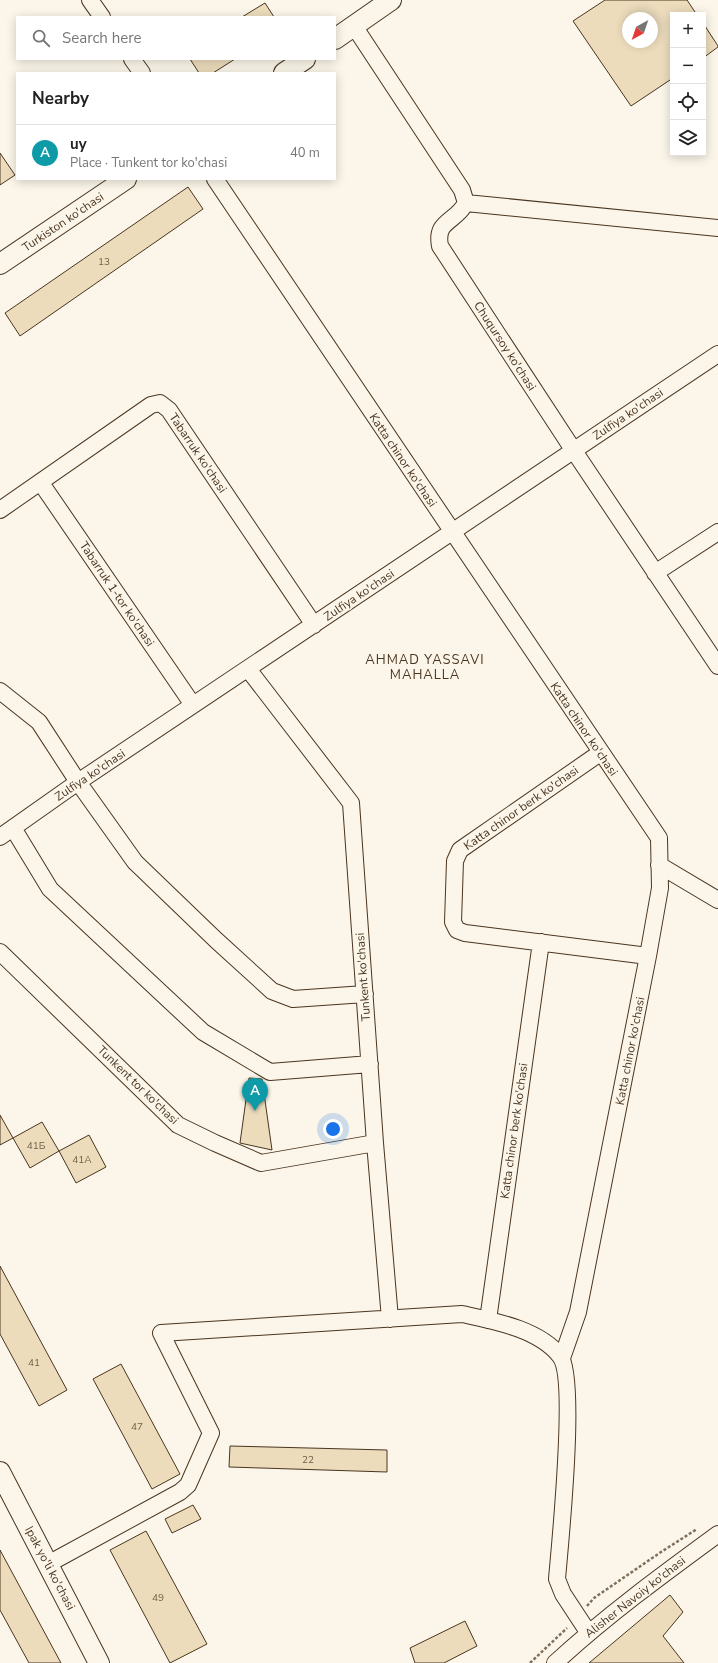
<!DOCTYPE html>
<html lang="en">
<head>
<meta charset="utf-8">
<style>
  :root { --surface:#fff; --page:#f2f2f2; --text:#222; --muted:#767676; --line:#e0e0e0; --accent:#7c3aed }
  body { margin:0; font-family:"Nunito Sans",sans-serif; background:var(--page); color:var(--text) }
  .controls { position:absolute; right:12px; top:12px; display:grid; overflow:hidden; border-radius:0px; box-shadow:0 2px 10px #0003 }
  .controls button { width:36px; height:36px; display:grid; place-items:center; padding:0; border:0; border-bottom:1px solid var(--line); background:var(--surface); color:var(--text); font:20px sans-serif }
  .compass { position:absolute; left:622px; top:12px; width:36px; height:36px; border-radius:50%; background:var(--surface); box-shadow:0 2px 10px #0003; rotate:220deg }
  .you { position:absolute; left:333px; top:1129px; width:14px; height:14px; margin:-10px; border:3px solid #fff; border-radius:50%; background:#1a73e8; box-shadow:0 0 0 6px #1a73e833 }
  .badge { display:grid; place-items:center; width:26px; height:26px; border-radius:50%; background:var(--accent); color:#fff; font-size:13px; font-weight:700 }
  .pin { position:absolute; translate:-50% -33px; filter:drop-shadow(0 1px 2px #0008) }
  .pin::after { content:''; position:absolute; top:21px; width:14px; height:12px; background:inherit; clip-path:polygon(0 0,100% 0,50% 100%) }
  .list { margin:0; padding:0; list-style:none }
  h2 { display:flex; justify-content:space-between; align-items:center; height:52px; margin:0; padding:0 16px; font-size:17px }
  h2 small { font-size:13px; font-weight:400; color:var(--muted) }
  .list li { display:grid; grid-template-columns:26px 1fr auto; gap:12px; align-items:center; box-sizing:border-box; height:56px; padding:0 16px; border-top:1px solid var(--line) }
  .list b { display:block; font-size:15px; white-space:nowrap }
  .list p { margin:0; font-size:13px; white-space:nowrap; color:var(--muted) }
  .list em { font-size:13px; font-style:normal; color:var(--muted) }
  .icon { flex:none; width:22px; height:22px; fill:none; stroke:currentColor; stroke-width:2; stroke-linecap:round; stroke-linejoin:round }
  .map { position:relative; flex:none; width:718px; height:1663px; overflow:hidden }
  .search { position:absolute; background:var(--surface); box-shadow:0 2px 10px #0003; left:16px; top:16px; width:320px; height:44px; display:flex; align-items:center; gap:10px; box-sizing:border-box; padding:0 14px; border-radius:0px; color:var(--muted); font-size:15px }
  .panel { position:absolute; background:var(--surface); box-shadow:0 2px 10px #0003; left:16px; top:72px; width:320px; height:108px; border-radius:0px }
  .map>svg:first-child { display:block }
  .building { fill:#ecdcbc; stroke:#4a3520; fill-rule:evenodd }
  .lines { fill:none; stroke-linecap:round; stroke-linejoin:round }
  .minor-casing { stroke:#4a3520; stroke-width:18 }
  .major-casing { stroke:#4a3520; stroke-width:22 }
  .path { stroke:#7f6f5c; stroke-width:2.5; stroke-dasharray:3 2; stroke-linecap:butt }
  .minor { stroke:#fbf6e9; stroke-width:16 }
  .major { stroke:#fbf6e9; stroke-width:20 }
  .labels { text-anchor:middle; stroke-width:3; stroke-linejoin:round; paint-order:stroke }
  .number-label { font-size:10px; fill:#725f47 }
  .street-label { font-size:12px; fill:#4a3520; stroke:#fbf6e9 }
  .neighbourhood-label { font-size:13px; letter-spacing:1px; fill:#4a3520; stroke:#fbf6e9 }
</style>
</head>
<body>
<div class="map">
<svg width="718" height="1663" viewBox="0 0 718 1663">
  <rect width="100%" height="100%" fill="#fbf6e9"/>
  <path class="building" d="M605 0H687L697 15H673V78L631 106 573 21ZM628 18H652V42H628Z
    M265 3 274 17H242Z
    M703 23 718 46V47L703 58Z
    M190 59H235L213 73H199Z
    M0 153 15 175 0 185Z
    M188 187 203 209 20 336 5 313Z
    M249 1078 262 1079 272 1150 240 1143Z
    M0 1115 13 1138 0 1145Z
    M42 1122 59 1151 30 1168 13 1138Z
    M89 1135 106 1167 76 1183 59 1151Z
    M0 1266 67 1390 39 1406 0 1334Z
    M121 1364 180 1474 152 1489 93 1379Z
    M230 1446 387 1450V1472L229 1467Z
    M193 1505 201 1519 172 1533 165 1519Z
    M146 1531 207 1644 170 1663 110 1550Z
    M0 1550 61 1663H29L0 1610Z
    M670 1595 683 1612 663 1636 684 1663H589Z
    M465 1621 477 1646 444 1663H415L410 1648Z"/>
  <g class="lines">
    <defs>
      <path id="minor" d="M90 0 102 17
        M354 26 462 190 466 203C455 223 435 220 440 246L574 451 718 666
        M132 59 142 73
        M215 179 659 838 660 888 648 956 578 1312 562 1358
        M466 203 718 228
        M41 483 193 705
        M0 510 151 405 160 403 169 410 314 625
        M655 573 718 532
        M248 669 351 803 375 1143 390 1319
        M0 691 39 722 78 782 135 862 216 940 272 991 293 999 365 994
        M600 753 460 850 455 861 453 922 457 930 465 933 648 956
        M13 828 50 889 203 1032 270 1072 370 1064
        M0 837 78 782 718 354
        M659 865 718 900
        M0 952 178 1125 215 1143 261 1163 375 1143
        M488 1320 541 942
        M48 1564 180 1492 188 1485 211 1433 161 1333 462 1314C494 1321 539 1329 560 1356 577 1377 560 1544 557 1579L563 1594 588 1632
        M555 1663C606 1616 662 1575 718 1534"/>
      <path id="major" d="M335 39 391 0
        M284 73 305 59
        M0 264 126 179
        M0 1472 99 1663"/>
    </defs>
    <use href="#minor" class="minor-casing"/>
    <use href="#major" class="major-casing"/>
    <path class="path" d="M587 1606 594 1598 661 1552 697 1529
      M530 1663 567 1628"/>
    <use href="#minor" class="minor"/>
    <use href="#major" class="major"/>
  </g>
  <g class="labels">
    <g class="number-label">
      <text x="104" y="265">13</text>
      <text x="36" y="1149">41Б</text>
      <text x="82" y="1163">41А</text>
      <text x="34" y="1366">41</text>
      <text x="137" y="1430">47</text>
      <text x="308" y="1463">22</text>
      <text x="158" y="1601">49</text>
    </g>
    <g class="street-label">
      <text transform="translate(63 222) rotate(-34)" y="4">Turkiston ko'chasi</text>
      <text transform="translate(505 346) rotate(57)" y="4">Chuqursoy ko'chasi</text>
      <text transform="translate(628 414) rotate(-34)" y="4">Zulfiya ko'chasi</text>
      <text transform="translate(198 453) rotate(56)" y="4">Tabarruk ko'chasi</text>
      <text transform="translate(403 460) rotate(56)" y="4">Katta chinor ko'chasi</text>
      <text transform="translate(117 594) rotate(56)" y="4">Tabarruk 1-tor ko'chasi</text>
      <text transform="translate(359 595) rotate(-34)" y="4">Zulfiya ko'chasi</text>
      <text transform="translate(584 729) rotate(56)" y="4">Katta chinor ko'chasi</text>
      <text transform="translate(90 775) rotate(-34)" y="4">Zulfiya ko'chasi</text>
      <text transform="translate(521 808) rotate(-35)" y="4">Katta chinor berk ko'chasi</text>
      <text transform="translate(363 977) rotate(-94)" y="4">Tunkent ko'chasi</text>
      <text transform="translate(630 1051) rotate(-79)" y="4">Katta chinor ko'chasi</text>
      <text transform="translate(138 1085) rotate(44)" y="4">Tunkent tor ko'chasi</text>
      <text transform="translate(514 1131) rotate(-82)" y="4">Katta chinor berk ko'chasi</text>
      <text transform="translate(50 1568) rotate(62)" y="4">Ipak yo'li ko'chasi</text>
      <text transform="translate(635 1597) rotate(-38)" y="4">Alisher Navoiy ko'chasi</text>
    </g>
    <g class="neighbourhood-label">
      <text x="425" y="664">AHMAD YASSAVI<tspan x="425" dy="15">MAHALLA</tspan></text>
    </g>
  </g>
</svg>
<div class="controls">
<button>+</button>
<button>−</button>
<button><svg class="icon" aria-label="locate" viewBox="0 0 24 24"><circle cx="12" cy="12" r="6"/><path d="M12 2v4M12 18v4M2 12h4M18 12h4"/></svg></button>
<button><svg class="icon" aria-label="layers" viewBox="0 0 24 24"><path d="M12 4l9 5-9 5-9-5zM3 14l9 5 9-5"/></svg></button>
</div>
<svg class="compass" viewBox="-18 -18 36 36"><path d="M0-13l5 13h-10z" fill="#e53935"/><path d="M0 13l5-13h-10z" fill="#767676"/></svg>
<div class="you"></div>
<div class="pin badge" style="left:255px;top:1111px;background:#0f9aa8">A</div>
<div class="search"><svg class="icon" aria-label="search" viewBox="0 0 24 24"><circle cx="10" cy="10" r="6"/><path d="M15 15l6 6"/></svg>Search here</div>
<section class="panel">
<h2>Nearby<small></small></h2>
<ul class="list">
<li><span class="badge" style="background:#0f9aa8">A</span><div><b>uy</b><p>Place · Tunkent tor ko'chasi</p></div><em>40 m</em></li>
</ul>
</section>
</div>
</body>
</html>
